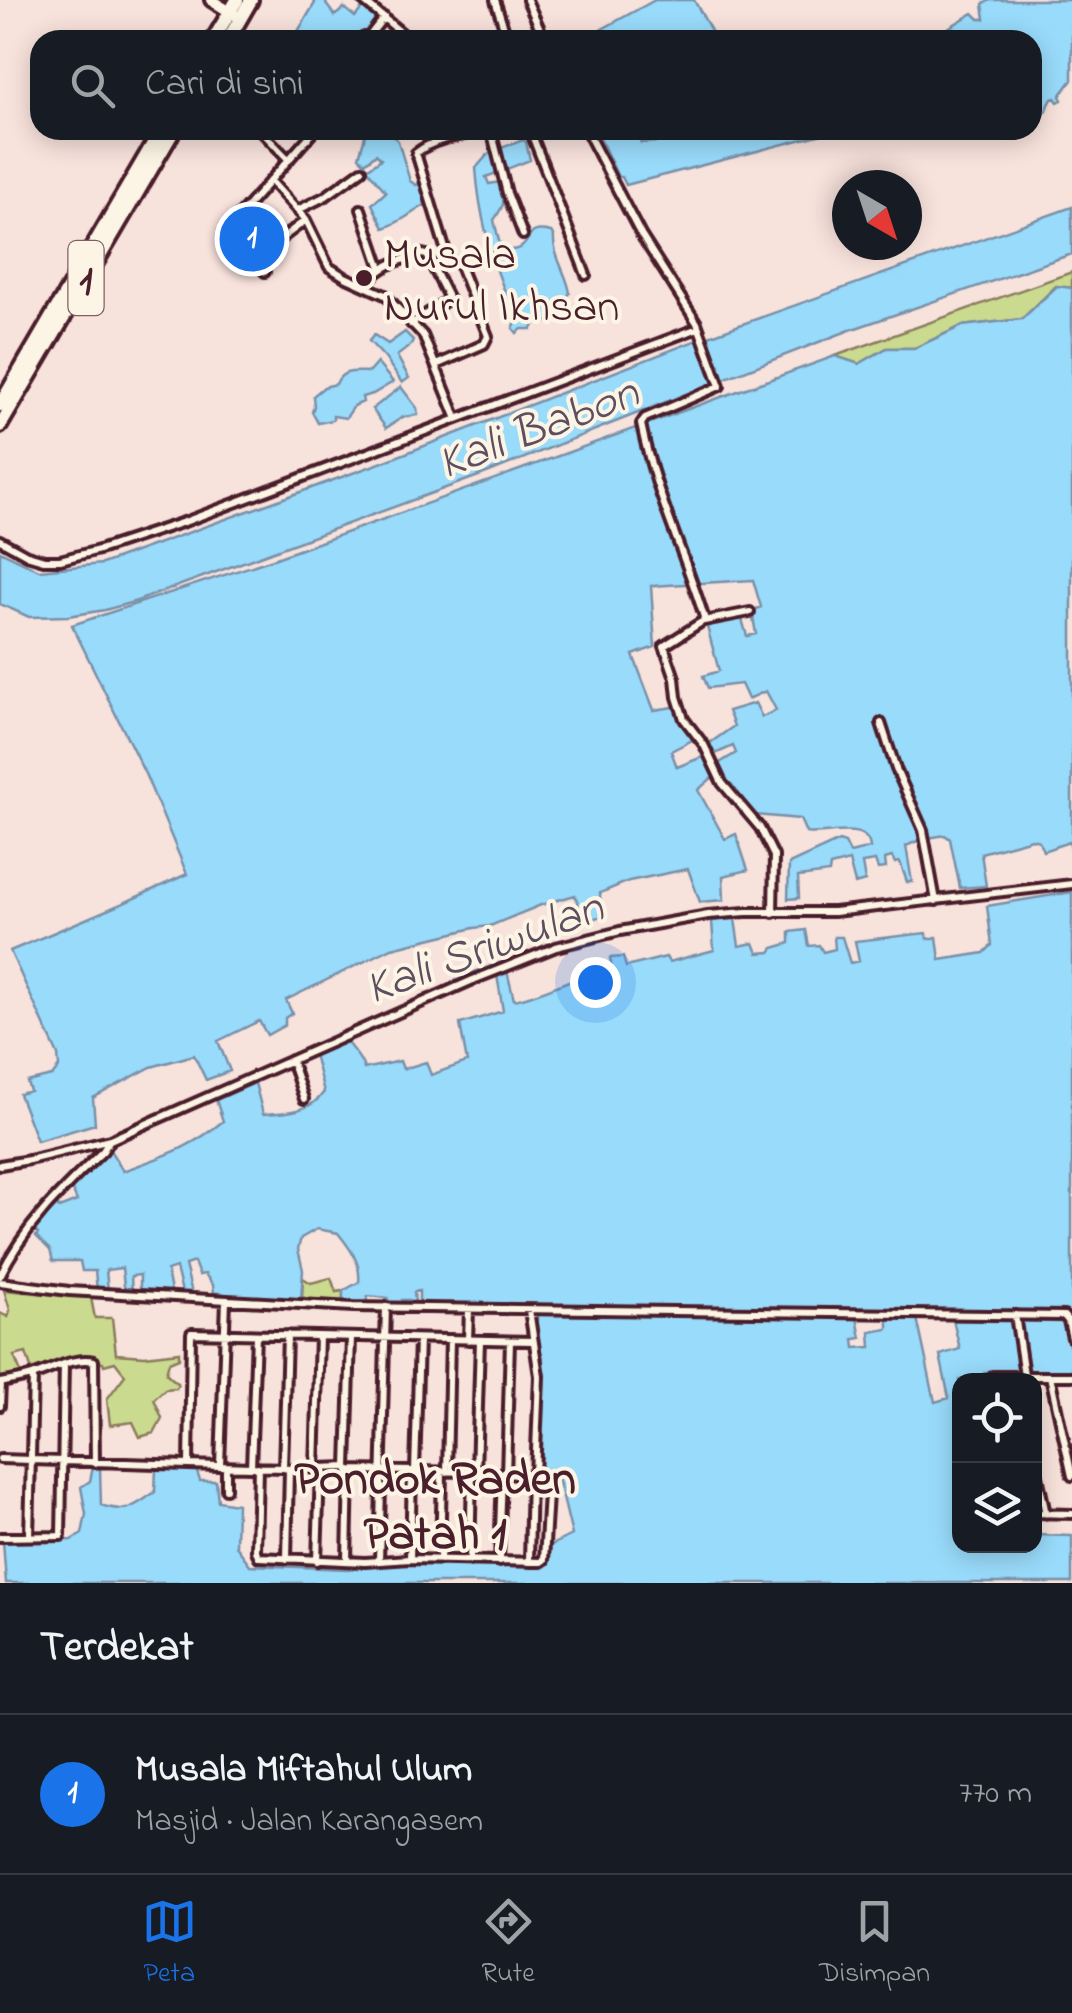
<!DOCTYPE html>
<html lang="id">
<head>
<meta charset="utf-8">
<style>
  :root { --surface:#171b24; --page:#20242c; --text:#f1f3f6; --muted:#9ea1a6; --line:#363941; --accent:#1a73e8 }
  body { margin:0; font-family:"Indie Flower",sans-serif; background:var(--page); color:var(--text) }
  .controls { position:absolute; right:30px; bottom:30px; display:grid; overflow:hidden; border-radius:20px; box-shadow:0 5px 25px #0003 }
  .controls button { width:90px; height:90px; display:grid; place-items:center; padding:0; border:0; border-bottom:2px solid var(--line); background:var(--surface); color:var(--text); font:50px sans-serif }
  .compass { position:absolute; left:832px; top:170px; width:90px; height:90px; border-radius:50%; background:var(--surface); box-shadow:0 5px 25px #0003; rotate:141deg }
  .you { position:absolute; left:595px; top:982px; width:35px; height:35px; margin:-25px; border:8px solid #fff; border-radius:50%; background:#1a73e8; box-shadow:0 0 0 15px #1a73e833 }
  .badge { display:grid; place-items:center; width:65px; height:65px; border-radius:50%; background:var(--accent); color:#fff; font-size:32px; font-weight:700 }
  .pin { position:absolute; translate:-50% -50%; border:5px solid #fff; box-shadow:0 2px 10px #0006 }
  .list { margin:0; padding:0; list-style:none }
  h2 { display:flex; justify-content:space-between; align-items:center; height:130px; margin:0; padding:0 40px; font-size:42px }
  h2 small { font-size:32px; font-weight:400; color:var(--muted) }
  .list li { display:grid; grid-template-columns:65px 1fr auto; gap:30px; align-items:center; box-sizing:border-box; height:160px; padding:0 40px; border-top:2px solid var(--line) }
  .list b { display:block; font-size:38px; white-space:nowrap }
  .list p { margin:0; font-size:32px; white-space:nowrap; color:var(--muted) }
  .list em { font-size:32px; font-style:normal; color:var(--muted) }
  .icon { flex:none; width:55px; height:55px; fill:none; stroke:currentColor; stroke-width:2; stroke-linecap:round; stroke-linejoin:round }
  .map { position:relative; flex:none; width:1072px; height:1583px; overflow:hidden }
  .search { position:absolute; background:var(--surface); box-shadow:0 5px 25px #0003; left:30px; right:30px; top:30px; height:110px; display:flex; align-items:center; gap:25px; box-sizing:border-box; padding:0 35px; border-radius:30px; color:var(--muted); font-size:38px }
  .sheet { height:290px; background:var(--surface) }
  nav { display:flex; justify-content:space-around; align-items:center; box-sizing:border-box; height:140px; border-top:2px solid var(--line); background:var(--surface); font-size:28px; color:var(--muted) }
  nav a { display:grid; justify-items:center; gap:5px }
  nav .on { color:var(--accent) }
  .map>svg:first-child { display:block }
  .green { fill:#cada8f; stroke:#8a7c5d; stroke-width:2.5 }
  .water { fill:#99dbfb; stroke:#7990a8; stroke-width:2.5 }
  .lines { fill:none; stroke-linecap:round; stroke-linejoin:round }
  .stream { stroke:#7990a8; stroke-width:2.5 }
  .street-casing { stroke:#4a1f2b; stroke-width:14 }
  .secondary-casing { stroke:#4a1f2b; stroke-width:18 }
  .highway-casing { stroke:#4a1f2b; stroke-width:20 }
  .street { stroke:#fcf5e5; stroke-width:6 }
  .secondary { stroke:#fcf5e5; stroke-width:10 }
  .highway { stroke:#fcf5e5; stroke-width:12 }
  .poi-dot { fill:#4a1f2b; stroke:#fcf5e5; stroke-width:4 }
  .labels { text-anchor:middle; stroke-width:8; stroke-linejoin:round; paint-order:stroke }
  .shield { fill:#fcf5e5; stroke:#7f5f63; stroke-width:2.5 }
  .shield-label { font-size:42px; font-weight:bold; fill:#4a1f2b }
  .poi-label { font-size:45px; fill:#4a1f2b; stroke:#fcf5e5; text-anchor:start }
  .water-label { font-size:48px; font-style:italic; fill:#5e4e5f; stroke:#fcf5e5 }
  .neighbourhood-label { font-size:48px; font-weight:bold; fill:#4a1f2b; stroke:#fcf5e5 }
</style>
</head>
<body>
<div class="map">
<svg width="1072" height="1583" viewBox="0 0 1072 1583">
  <rect width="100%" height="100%" fill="#f8e2dc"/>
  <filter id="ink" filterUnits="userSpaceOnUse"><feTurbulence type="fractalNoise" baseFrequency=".01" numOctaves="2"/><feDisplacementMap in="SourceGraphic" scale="20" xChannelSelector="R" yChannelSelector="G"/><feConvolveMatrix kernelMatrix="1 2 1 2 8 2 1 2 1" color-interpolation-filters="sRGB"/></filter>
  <g filter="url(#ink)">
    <path class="green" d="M1072 272V288L1056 286 1022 319 962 326 915 348H887L859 364 835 356Z
      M303 1278 311 1283 331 1278 336 1292 343 1291V1302H306L305 1298 302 1297Z
      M4 1290 91 1298 95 1318H112L116 1354 145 1356 179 1352V1358L169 1362 166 1373 178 1384 176 1388 165 1389 154 1399 162 1418 154 1433 140 1437 133 1422 110 1425 107 1399 125 1375 115 1362 104 1365 103 1362 97 1361 95 1356C73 1358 53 1365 33 1374L26 1353 14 1356 21 1373 20 1380 0 1382V1313L8 1317 10 1310Z"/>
    <path class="water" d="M313 0H328L326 4 335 16 344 8 355 17 365 5 380 17C374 34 362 31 352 40H305L297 33 315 3Z
      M655 0H694L716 40H582Z
      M991 0H1072V80L1060 96 1062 100 1058 102 1055 98 1052 99 1044 114H1040L1032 102V40H928L973 13 979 19H985L983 4Z
      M369 130 389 131 398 141 410 181 416 185 421 183 425 205C410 214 400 223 384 228L372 204 386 192 367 169 381 159 376 154 365 163 359 157 366 132Z
      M596 130H636L641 143 676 141 711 130H838L626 185 622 177H618Z
      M523 140 526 142 530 160 486 177 489 184 500 182C509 197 503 207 494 220L500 245 505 251C508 250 517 250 520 248 533 240 525 226 551 232L554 235C552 255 567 273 570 293L565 300 556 305 553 315 555 319 550 323 543 319 535 323 532 329H522L517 333 513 328 516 322 506 305 509 301C491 261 479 212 476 168L490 152Z
      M1072 207V254L850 330 721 380 703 338Z
      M1057 286 1072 288V852L1069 842 1043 851 1039 841 1032 839 981 853 986 886 960 888 950 839 945 835 922 839 906 846 912 882H907L900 862 895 863 892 857 885 859 886 868 878 869 875 861 862 863 865 881 855 884 849 861 830 866 829 873 798 877 799 898 788 899 789 864 839 841 845 843 850 853 870 848C868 820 825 837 806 833L800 819 755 815 726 781 718 764 736 753 733 746 713 755 710 743 734 726 728 711 755 703 762 717 776 710 766 691 748 699 741 684 708 688 703 676 719 671 706 623 741 616 747 636 756 634 752 611 761 607 753 580 651 586 655 647 633 655 654 710 673 707 696 738 671 751 677 767 705 756 713 777 698 790 725 839 736 834 748 870 723 876 724 900 700 902 688 869 629 881 600 893 601 916 585 922 575 895 541 905 490 926 474 928 392 948 286 1000 292 1013 285 1018V1025L267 1035 259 1021 218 1041 230 1071 206 1080 194 1055 151 1067 93 1098 95 1124 37 1141 19 1094 30 1091 27 1082 52 1076 59 1067 58 1055 10 951 126 902 187 874 146 776 72 625 276 558 835 356 859 364 887 348H915L962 326 1022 319Z
      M405 332 413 340 411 345 397 356 409 378 402 383 385 358 369 341 374 335 388 344Z
      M697 340 714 383 484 474 137 601 105 610 68 616 29 617 0 604V551L39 570 102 564 383 462Z
      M377 363 393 382 373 394 362 397 363 402 354 406 346 418 333 416V420L318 423 312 412 314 406 313 396 324 387 336 384C342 369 354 372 369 372Z
      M401 387 417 408 418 415 403 417 386 428 372 409Z
      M1072 892V1320L1070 1313 419 1303V1291L414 1292 415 1303H411L410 1300H402L401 1303H388V1298L368 1296 367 1302H343V1291L359 1282C361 1262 350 1248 338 1233L317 1229 301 1238 298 1249 303 1270 301 1301 226 1298 222 1293H214L213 1285 205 1274 199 1275 194 1262 185 1265 193 1297 183 1296 176 1268 167 1271 172 1296 140 1295V1275L131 1276 132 1294H125L122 1268 106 1270 108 1291 97 1290 95 1271H82L80 1261H53L50 1250 36 1236 38 1234 33 1228 54 1201 59 1208 77 1201 70 1185 108 1147 123 1171C163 1156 190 1149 223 1121L216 1100 255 1083 263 1114C285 1113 311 1112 324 1092L314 1054 346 1041C353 1052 361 1057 364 1069L400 1061 403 1069 426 1062 431 1075 467 1062 460 1024 503 1011 497 975 507 971 514 1000C538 995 561 983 585 975L587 984 613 975 610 958 623 957 626 967 666 957 669 962 714 950 712 921 735 919 739 946 754 943 758 953 770 952 773 948 790 943V932L806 930 809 946 819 945 823 952 835 949 834 937H842L850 963 859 961 855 941 926 933 928 939 937 937 940 960 984 953 992 945 987 906Z
      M537 1314 857 1318 861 1338 854 1339 855 1348 871 1347 870 1332 888 1329V1318H917L935 1402 949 1398 940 1355 960 1349 953 1320H1008L1012 1324 1020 1370 984 1373 983 1380H960V1546H1034L1035 1535 1072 1536V1583H6L3 1541 72 1540 82 1534 86 1514 81 1487 90 1481 93 1467 100 1468 101 1505C127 1514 134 1507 155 1492L156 1469H196L200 1481H216L218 1501 237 1504 236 1546 250 1565 347 1569 407 1564 545 1565 549 1546 572 1535 557 1473 538 1471 543 1357 535 1339 532 1321 537 1320Z
      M1018 1321 1060 1322 1064 1325 1072 1357V1373H1027Z"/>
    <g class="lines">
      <path class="stream" d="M939 896 975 892
        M879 904 931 897
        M715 911 748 907 841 908
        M274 1065 424 997 469 974 533 951 591 933 702 913
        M164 1113 257 1072
        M0 1161 33 1156"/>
      <defs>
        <path id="street" d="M362 0 410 40
          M495 0 507 37
          M527 0 545 40
          M357 40 370 35 384 17
          M489 40 541 32
          M260 130 289 160
          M491 130 507 193 523 235
          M530 130 586 275
          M586 130 641 235 697 323 720 386 645 418 641 424C654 490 684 552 704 617L703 621 664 646 675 678 677 697 684 719 704 745 722 783 760 828 774 856 773 913
          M271 181 306 220 329 267 345 277 385 295 423 335 457 419
          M361 209 381 268
          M298 210 326 196 362 170
          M254 259 238 240 230 226 315 130
          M265 272 254 259 306 220
          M363 285C385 264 393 262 422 254L427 255 449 299 411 324
          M436 365 484 344 488 336 460 266 448 258 416 153C436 137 466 135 491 130
          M0 540 27 555 44 560H60L99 550 187 521 698 328
          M704 621 750 612
          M881 723 896 769 923 830 936 901
          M291 1060 304 1099
          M0 1165 29 1160 110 1140 473 980 556 947 620 931 708 915 746 912H834L1072 884
          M0 1276C26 1223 61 1191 103 1151L109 1141
          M0 1282 69 1291 353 1307 1064 1316 1068 1321 1072 1338
          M529 1310 539 1376 535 1475
          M1015 1315 1024 1375
          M468 1340 469 1309
          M1050 1376 1072 1476
          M989 1380 992 1376H1072
          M0 1383C11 1381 22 1379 32 1376 52 1370 74 1356 94 1361L95 1463
          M0 1406 1 1383
          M1034 1457 1046 1514
          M0 1459 283 1468 289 1469 347 1467 349 1470 476 1472 549 1477 544 1560 541 1562 410 1559 365 1562 259 1557 256 1551 258 1467
          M189 1465 191 1333 533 1341
          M220 1465 226 1300
          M226 1466V1489
          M251 1467 256 1335
          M347 1467 351 1337
          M283 1468 287 1335
          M315 1469 319 1336
          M415 1471 419 1339
          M447 1472 450 1339
          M476 1472 480 1340
          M506 1474 510 1341
          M1034 1513 1072 1514
          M29 1536 33 1376
          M0 1537 61 1536 64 1364
          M287 1559 289 1469
          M410 1559 412 1471
          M379 1560 386 1307
          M440 1560 442 1471
          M317 1561 320 1469
          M347 1561 349 1470
          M470 1561 472 1472
          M499 1562 502 1473
          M529 1562 531 1475"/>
        <path id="secondary" d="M211 0 235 15"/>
        <path id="highway" d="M213 40 237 0
          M228 40 251 0
          M0 405 161 130
          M0 426 174 130"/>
      </defs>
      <use href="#street" class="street-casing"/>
      <use href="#secondary" class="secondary-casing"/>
      <use href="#highway" class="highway-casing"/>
      <use href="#street" class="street"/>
      <use href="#secondary" class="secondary"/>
      <use href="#highway" class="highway"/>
    </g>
  </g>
  <circle class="poi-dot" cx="364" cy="278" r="10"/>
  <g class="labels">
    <rect class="shield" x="68.5" y="241" width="35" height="74" rx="8"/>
    <g class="shield-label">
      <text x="86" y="293">1</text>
    </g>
    <g class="poi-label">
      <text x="384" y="268">Musala<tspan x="384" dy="52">Nurul Ikhsan</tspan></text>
    </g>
    <g class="water-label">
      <text transform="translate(537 425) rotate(-21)" y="17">Kali Babon</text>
      <text transform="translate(483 945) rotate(-20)" y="17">Kali Sriwulan</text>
    </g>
    <g class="neighbourhood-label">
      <text x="435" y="1493">Pondok Raden<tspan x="435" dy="55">Patah 1</tspan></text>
    </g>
  </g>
</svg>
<div class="controls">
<button><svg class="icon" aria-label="locate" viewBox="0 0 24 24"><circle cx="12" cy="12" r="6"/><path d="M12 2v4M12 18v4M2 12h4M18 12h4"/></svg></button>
<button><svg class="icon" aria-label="layers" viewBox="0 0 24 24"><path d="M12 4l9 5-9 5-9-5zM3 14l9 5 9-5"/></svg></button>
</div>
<svg class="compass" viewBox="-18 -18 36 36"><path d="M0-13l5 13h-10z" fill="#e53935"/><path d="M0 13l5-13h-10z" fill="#9ea1a6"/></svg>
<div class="you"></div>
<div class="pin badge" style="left:252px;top:239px">1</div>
<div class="search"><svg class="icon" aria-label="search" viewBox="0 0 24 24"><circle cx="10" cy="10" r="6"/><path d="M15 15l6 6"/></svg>Cari di sini</div>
</div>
<section class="sheet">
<h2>Terdekat<small></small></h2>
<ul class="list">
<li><span class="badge">1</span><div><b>Musala Miftahul Ulum</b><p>Masjid · Jalan Karangasem</p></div><em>770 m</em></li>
</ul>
</section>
<nav>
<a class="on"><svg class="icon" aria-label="map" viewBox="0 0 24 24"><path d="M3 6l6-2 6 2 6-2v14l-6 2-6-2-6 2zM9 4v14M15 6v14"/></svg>Peta</a>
<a><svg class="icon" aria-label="directions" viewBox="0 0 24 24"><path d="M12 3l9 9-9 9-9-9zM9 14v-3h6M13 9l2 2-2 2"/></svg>Rute</a>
<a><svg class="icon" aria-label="saved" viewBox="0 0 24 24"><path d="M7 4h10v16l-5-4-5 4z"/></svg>Disimpan</a>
</nav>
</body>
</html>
